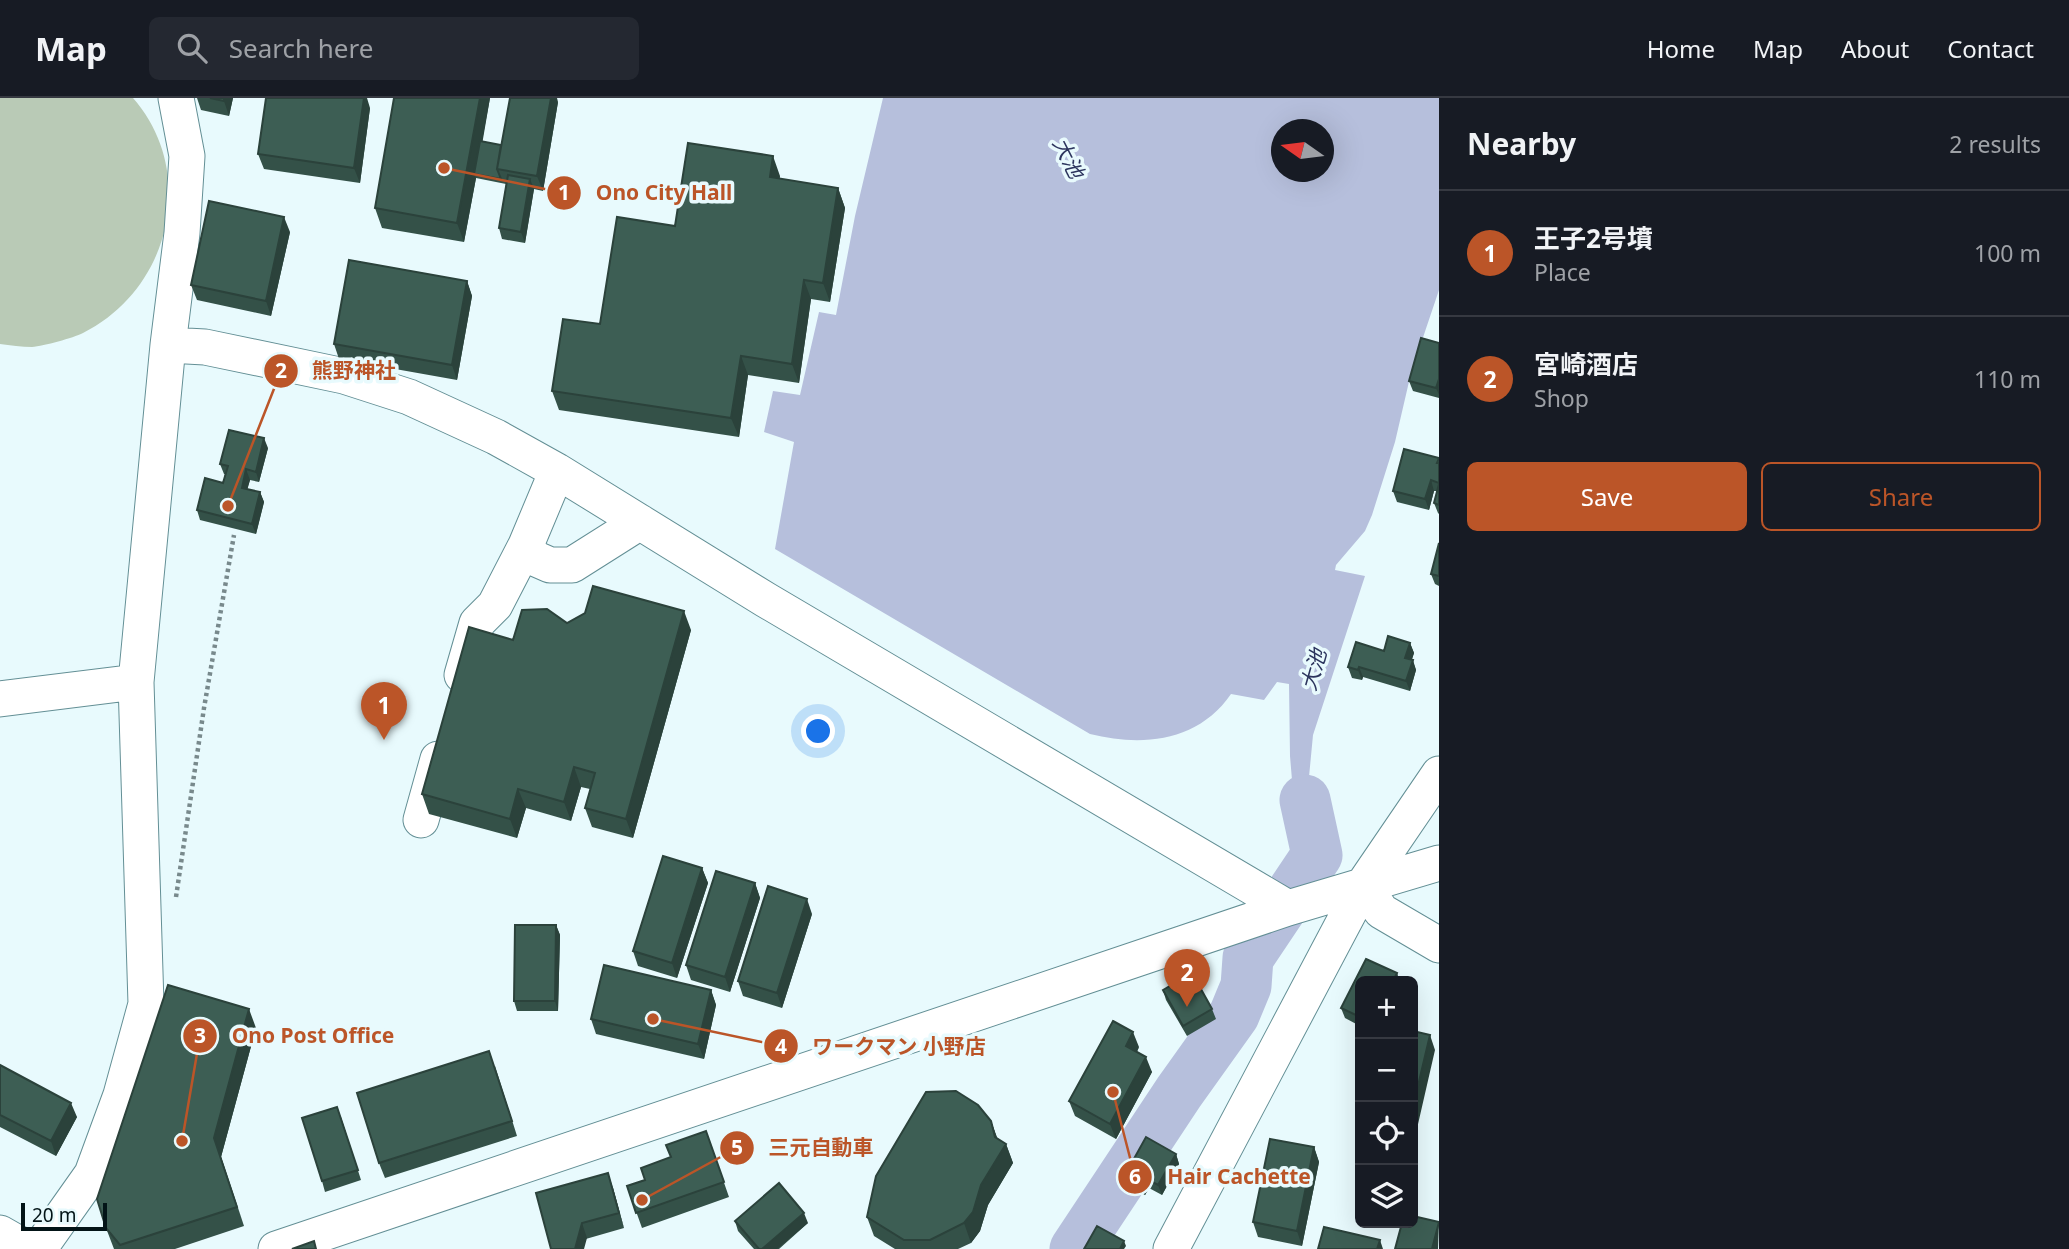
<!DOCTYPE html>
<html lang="en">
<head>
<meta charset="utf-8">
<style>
  :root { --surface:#171b24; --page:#242831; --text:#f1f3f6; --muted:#9ea1a6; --line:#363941; --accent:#bb5528 }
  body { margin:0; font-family:"Noto Sans","Noto Sans JP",sans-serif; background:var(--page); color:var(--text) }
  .controls { position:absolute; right:21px; bottom:21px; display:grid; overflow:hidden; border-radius:10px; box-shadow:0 7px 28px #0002 }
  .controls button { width:63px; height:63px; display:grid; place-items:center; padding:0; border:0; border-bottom:2px solid var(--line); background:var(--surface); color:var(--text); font:35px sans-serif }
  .compass { position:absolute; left:1271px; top:21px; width:63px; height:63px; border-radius:50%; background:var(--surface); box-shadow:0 7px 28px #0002; rotate:284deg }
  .scale { position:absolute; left:21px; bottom:18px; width:86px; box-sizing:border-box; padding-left:7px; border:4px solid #031417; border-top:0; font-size:19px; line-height:24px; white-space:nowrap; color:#031417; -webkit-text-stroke:5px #e8fafd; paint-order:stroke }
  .you { position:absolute; left:819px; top:634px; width:24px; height:24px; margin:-18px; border:5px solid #fff; border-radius:50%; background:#1a73e8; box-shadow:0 0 0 10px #1a73e833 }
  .badge { display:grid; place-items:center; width:46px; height:46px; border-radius:50%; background:var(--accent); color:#fff; font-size:23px; font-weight:700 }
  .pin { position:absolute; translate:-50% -58px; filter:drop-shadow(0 2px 4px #0008) }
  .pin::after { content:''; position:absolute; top:37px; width:24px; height:21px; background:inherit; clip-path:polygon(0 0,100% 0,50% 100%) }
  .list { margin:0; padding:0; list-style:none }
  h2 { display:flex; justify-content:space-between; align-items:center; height:91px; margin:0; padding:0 28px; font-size:30px }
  h2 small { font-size:23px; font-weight:400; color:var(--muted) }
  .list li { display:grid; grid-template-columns:46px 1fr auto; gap:21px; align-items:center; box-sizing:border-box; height:126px; padding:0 28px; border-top:2px solid var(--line) }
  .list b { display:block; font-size:26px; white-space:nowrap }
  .list p { margin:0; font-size:23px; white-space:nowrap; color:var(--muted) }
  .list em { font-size:23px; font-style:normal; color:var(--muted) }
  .actions { display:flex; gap:14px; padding:21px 28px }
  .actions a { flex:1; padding:16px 0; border:2px solid var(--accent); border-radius:10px; text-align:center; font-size:24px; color:var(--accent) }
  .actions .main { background:var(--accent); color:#fff }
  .icon { flex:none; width:38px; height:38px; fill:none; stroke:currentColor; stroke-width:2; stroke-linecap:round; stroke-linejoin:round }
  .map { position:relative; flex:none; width:1439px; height:1151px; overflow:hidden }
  header { display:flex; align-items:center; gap:42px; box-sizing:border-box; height:98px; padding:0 35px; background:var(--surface); border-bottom:2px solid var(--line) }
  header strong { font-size:33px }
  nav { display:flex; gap:38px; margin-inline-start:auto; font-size:24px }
  .search { width:490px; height:63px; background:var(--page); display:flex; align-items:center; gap:18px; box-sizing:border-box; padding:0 24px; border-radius:10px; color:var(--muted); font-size:26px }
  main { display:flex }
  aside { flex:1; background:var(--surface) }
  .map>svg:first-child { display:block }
  .green { fill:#b9cab6 }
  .water { fill:#b6bfdc; fill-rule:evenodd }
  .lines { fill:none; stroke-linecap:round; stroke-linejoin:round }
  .river { stroke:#b6bfdc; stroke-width:51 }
  .minor-casing { stroke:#638f95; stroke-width:37 }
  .path { stroke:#78898c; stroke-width:4.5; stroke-dasharray:3.5 3.5; stroke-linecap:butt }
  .minor { stroke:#fff; stroke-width:35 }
  .wall { fill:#345148 }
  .shaded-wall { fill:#2b423b }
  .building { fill:#3d5e54; stroke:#2b423b; stroke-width:2 }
  .labels { text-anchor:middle; stroke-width:7; stroke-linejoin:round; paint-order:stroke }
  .water-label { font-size:21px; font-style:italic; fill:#2c355e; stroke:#e8fafd }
  .leader { fill:none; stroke:#bb5528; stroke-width:2.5 }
  .callout-dot { fill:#bb5528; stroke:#e8fafd; stroke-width:2.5 }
  .mark-label { font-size:21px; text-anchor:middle; font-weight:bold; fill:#fff }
  .callout-label { font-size:21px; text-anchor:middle; font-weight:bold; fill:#bb5528; stroke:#e8fafd; stroke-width:7; stroke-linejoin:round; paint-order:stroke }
</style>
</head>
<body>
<header>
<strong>Map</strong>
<div class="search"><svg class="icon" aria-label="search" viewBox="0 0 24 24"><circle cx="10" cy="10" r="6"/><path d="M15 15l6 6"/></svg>Search here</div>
<nav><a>Home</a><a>Map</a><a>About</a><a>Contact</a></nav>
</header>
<main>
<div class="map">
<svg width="1439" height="1151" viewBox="0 0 1439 1151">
  <rect width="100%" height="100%" fill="#e8fafd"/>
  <path class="green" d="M0 0H133C198 74 171 191 83 235 73 240 44 248 32 249 22 249 10 247 0 246Z"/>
  <path class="water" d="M883 0H1439V192L1411 275 1395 344 1372 417 1365 433 1336 467 1335 472 1365 478 1313 637 1309 679 1311 696 1329 762 1314 772 1310 769 1295 718 1290 658 1289 586 1277 584 1264 602 1231 596C1198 644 1142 649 1090 636L775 451 794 344 764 334 773 293 800 297 819 214 836 217 855 118ZM1282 32H1324V74H1282Z"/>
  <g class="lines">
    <path class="river" d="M1075 1151 1179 994 1234 917 1246 888 1248 860 1317 757 1305 702"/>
    <defs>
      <path id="minor" d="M168 247 205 249 344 278 409 299 496 339 557 373 766 502 1288 810
        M557 373 526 447 534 460 550 467H572L640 424
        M462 577 477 525 495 507 526 447
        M0 601 136 584
        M421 722 438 661
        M1364 786 1381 813 1439 847
        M0 1135 28 1151
        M39 1151 92 1076 121 997 146 906 136 584 168 247 182 135 187 58 176 0
        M276 1151 1288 810 1439 765
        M1171 1151 1364 786 1439 676"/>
    </defs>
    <use href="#minor" class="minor-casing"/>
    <path class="path" d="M176 799 204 610 234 437"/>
    <use href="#minor" class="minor"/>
  </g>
  <path class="wall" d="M197 0H233L229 18 201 12Z
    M394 0H490L482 43 501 47 558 4 543 93 534 91 525 145 502 141 499 130 506 86 476 80 464 144 382 130 375 110Z
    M370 10 360 85 264 71 258 56Z
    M780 78 779 81 838 90 845 110 830 204 811 201 799 285 748 277 739 339 559 312 552 293 600 226 675 128Z
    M290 134 271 218 197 202 191 187Z
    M467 183 472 198 457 282 339 261 334 246Z
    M1439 245V300L1413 293 1409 283Z
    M268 350 259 384 250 382 247 391 260 394 264 404 256 436 200 422 197 412 223 385 225 376H224L220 366Z
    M1439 360V416L1438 415 1434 405 1437 393H1434L1429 412 1397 404 1393 393Z
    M1439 445V488L1435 486 1431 476Z
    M567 525 691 532 633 740 592 729 585 710 590 691 581 689 571 723 526 710 517 740 429 716 422 696 513 542Z
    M1410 545 1414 555 1412 561 1416 572 1410 593 1363 579 1362 582 1352 580 1348 569 1384 553Z
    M702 770 708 785 677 880 638 868 633 853Z
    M755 785 760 800 730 894 691 882 686 867Z
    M812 816 782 910 743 898 738 883Z
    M556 827 560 837 558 913H517L514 903Z
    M1366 861 1397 875 1399 883H1360V928L1345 920 1341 910Z
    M711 892 716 907 704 961 596 936 591 921Z
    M1163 892 1212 911 1216 921 1187 938 1166 902Z
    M256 930 221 1059 244 1128 175 1151H114L106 1130Z
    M1139 949 1137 954 1152 974 1116 1041 1075 1018 1069 1003Z
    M0 967 77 1019 56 1058 0 1029Z
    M495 968 517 1038 385 1080 379 1065Z
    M341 1019 361 1082 325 1094 322 1083Z
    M991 1023 997 1040 1006 1046 1013 1065 988 1107 980 1133 971 1145 958 1151H895L874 1138 867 1119Z
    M706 1033 729 1099 642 1130 627 1088 645 1082 671 1059Z
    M1314 1049 1319 1064 1302 1148 1258 1139 1253 1124Z
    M1176 1056 1179 1066 1162 1097 1149 1090 1145 1097 1129 1088 1125 1077Z
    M613 1090 624 1130 551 1151Z
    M735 1123 808 1125 779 1151H754L738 1133Z"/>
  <path class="shaded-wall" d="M224 0H233L229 18 224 3Z
    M364 0H367L370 10 360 85 354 70Z
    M480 0H490L477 76H474L476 80 464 144 457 125Z
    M551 0H557L558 4 543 93 537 78Z
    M773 58 780 78 777 99 770 79Z
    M530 81 534 91 525 145 521 134Z
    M838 90 845 110 830 204 823 185Z
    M284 119 290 134 271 218 266 203Z
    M804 182 811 201 799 285 792 266Z
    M467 183 472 198 457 282 452 267Z
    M741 258 748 277 739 339 731 320Z
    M1439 281V297L1436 290Z
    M264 340 268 350 259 384 256 374Z
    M246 371 250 382 245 400 242 390Z
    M1431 382 1434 393 1429 412 1425 401Z
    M260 394 264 404 256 436 252 426Z
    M684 513 691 532 633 740 626 721Z
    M1410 545 1414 555 1409 570 1405 560Z
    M1413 562 1416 572 1410 593 1406 583Z
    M1359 569 1363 579 1362 582 1358 572Z
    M574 669 581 689 571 723 564 704Z
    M518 691 526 710 517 740 510 721Z
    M702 770 708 785 677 880 672 865Z
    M755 785 760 800 730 894 725 879Z
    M807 801 812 816 782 910 777 895Z
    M556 827 560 837 558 913 555 903Z
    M1397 875 1399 883H1393Z
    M711 892 716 907 704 961 698 946Z
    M249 911 256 930 221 1059 244 1128 214 1040Z
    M1133 934 1139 949 1132 963 1126 948Z
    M1430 937 1435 952 1413 1048V1009Z
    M1146 959 1152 974 1116 1041 1110 1026Z
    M71 1005 77 1019 56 1058 51 1043Z
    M991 1023 998 1042 1006 1046 1013 1065 988 1107 980 1133 971 1145 964 1125 995 1039Z
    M1314 1049 1319 1064 1302 1148 1297 1133Z
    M1176 1056 1179 1066 1162 1097 1158 1087Z
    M608 1075 613 1090 624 1130 619 1115Z
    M1145 1080 1149 1090 1145 1097 1141 1087Z
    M804 1115 808 1125 777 1151H762Z
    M1439 1124 1438 1151H1432Z
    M582 1125 587 1140 584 1151H575Z
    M1380 1142 1383 1151H1377Z
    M1124 1143 1126 1148 1124 1151H1120Z"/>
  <path class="building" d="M210 0H224V3Z
    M266 0H364L354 70 258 56Z
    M394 0H480L457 125 375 110Z
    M510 0H551L537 78 497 71Z
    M480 43 501 47 497 71 501 81 474 76Z
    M688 45 773 58 770 79 838 90 823 185 804 182 792 266 741 258 731 320 552 293 563 221 600 226 617 119 675 128Z
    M508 77 530 81 521 134 499 130Z
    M209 103 284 119 266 203 191 187Z
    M349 162 467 183 452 267 334 246Z
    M1421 240 1439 245V281L1436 290 1409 283Z
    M229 332 264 340 256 374 246 371 242 390 260 394 252 426 197 412 205 380 223 385 228 368 220 366Z
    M1404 351 1439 360 1437 365H1439V385L1431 382 1425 401 1393 393Z
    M1439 386V407L1434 405Z
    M1439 445V478L1431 476Z
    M593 488 684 513 626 721 585 710 595 675 574 669 564 704 518 691 510 721 422 696 469 529 513 542 522 512 547 511 567 525 585 515Z
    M1388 538 1410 545 1405 560 1413 562 1406 583 1359 569 1358 572 1348 569 1356 544 1384 553Z
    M663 758 702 770 672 865 633 853Z
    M716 773 755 785 725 879 686 867Z
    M768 788 807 801 777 895 738 883Z
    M515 827H556L555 903H514Z
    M1366 861 1397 875 1393 883H1360V919L1341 910Z
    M604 867 711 892 698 946 591 921Z
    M1192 875 1212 911 1183 928 1163 892Z
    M168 887 249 911 214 1040 237 1109 120 1147 106 1130 97 1101Z
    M1113 923 1133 934 1126 948 1146 959 1110 1026 1069 1003Z
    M1413 933 1430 937 1413 1009Z
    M489 953 512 1023 379 1065 357 995Z
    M0 967 71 1005 51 1043 0 1017Z
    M956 993 978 1007 991 1023 995 1039 1006 1046 981 1087 973 1114 964 1125 930 1142H904L867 1119 876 1078 926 994Z
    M337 1009 358 1072 322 1083 302 1020Z
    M706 1033 724 1084 636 1115 627 1088 645 1082 641 1070 671 1059 666 1047Z
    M1146 1039 1176 1056 1158 1087 1145 1080 1141 1087 1125 1077Z
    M1270 1041 1314 1049 1297 1133 1253 1124Z
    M608 1075 619 1115 582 1125 575 1151H551L536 1095Z
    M779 1085 804 1115 762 1151H759L735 1123Z
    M1413 1118 1439 1124 1432 1151H1395L1402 1125H1413Z
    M1097 1128 1124 1143 1120 1151H1084Z
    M1324 1129 1380 1142 1377 1151H1318Z
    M314 1143 316 1151H292Z"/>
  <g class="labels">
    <g class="water-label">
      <text transform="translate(1068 60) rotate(63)" y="7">大池</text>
      <text transform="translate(1314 572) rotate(-74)" y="7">大池</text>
    </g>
  </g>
  <path class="leader" d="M444 70L564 95M228 408L281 273M182 1043L200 938M653 921L781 948M642 1102L737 1050M1113 994L1135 1079"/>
  <g class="callout-dot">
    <circle cx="444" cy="70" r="7"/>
    <circle cx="228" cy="408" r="7"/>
    <circle cx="182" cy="1043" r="7"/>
    <circle cx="653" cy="921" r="7"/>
    <circle cx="642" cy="1102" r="7"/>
    <circle cx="1113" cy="994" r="7"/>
    <circle cx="564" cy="95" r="18"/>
    <circle cx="281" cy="273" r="18"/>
    <circle cx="200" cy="938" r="18"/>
    <circle cx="781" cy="948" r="18"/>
    <circle cx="737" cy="1050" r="18"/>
    <circle cx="1135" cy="1079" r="18"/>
  </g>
  <g class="mark-label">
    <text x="564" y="102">1</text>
    <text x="281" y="280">2</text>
    <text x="200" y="945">3</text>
    <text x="781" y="956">4</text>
    <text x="737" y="1057">5</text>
    <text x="1135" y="1086">6</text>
  </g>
  <g class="callout-label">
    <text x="664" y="102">Ono City Hall</text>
    <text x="354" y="280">熊野神社</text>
    <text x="313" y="945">Ono Post Office</text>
    <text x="899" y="956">ワークマン 小野店</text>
    <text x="821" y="1057">三元自動車</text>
    <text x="1239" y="1086">Hair Cachette</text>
  </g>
</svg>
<div class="controls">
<button>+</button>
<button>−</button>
<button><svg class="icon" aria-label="locate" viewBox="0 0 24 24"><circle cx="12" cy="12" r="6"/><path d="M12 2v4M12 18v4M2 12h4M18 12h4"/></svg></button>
<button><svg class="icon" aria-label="layers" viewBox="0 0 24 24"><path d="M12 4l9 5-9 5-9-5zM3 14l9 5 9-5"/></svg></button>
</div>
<svg class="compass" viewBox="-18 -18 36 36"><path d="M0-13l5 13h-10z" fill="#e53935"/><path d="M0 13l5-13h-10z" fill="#9ea1a6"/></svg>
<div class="scale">20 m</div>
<div class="you"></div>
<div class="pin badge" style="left:384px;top:642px">1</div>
<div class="pin badge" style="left:1187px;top:909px">2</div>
</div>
<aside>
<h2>Nearby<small>2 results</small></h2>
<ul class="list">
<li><span class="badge">1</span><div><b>王子2号墳</b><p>Place</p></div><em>100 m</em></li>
<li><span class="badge">2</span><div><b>宮崎酒店</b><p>Shop</p></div><em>110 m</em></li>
</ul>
<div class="actions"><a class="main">Save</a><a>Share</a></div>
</aside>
</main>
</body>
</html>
